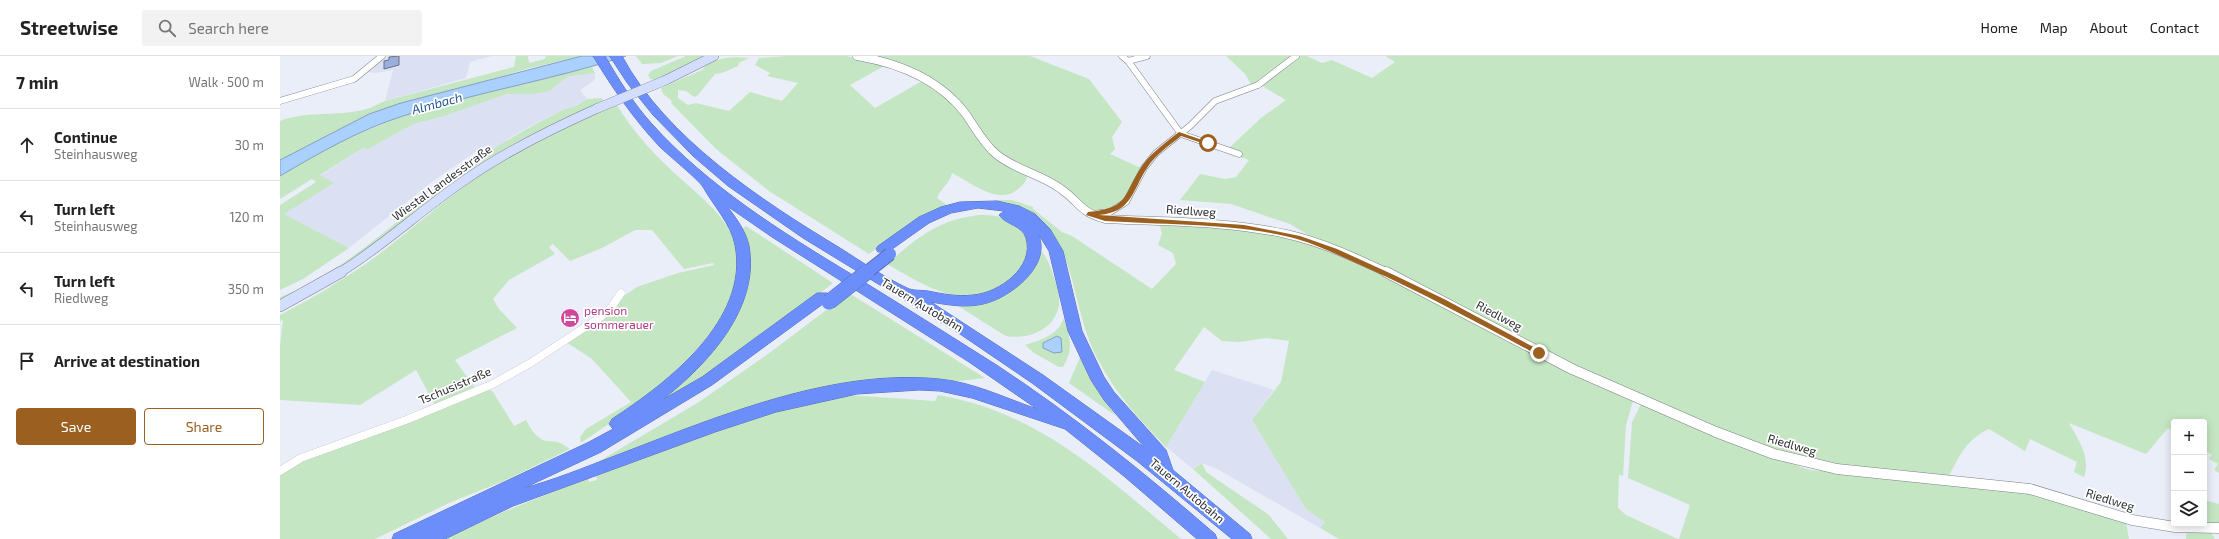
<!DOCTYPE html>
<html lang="en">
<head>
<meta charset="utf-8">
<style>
  :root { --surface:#fff; --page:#f2f2f2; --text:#222; --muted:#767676; --line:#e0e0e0; --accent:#9b6020 }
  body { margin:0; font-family:"Exo 2",sans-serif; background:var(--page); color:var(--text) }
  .controls { position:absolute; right:12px; bottom:12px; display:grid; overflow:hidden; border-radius:4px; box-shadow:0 2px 10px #0003 }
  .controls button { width:36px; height:36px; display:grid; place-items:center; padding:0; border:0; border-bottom:1px solid var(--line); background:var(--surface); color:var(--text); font:20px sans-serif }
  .stop { position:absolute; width:12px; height:12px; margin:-9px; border:3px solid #9b6020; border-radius:50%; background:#fff }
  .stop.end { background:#9b6020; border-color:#fff; box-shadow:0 1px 4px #0008 }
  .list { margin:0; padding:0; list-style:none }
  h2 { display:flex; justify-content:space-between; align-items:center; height:52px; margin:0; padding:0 16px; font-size:17px }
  h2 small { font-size:13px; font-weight:400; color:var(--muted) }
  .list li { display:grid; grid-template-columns:26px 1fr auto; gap:12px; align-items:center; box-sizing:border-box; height:72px; padding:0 16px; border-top:1px solid var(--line) }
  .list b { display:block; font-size:15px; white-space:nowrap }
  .list p { margin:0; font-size:13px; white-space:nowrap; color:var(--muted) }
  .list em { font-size:13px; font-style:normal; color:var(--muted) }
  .actions { display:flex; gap:8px; padding:12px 16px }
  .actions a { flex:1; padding:9px 0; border:1px solid var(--accent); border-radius:4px; text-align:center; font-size:14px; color:var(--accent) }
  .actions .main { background:var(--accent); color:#fff }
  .icon { flex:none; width:22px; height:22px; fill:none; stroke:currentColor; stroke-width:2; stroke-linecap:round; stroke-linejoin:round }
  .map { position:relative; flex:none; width:1939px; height:483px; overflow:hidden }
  header { display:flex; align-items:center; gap:24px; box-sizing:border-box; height:56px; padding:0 20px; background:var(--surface); border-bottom:1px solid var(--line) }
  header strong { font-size:19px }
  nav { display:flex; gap:22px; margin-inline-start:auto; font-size:14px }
  .search { width:280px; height:36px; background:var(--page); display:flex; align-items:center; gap:10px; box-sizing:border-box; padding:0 14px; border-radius:4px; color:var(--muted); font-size:15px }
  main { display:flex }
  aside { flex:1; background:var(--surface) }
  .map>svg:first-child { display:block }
  .built { fill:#dbe1f2 }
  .green { fill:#c5e6c3 }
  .water { fill:#aad0fe; stroke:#849fc0 }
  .building { fill:#9aaee0; stroke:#6e717a }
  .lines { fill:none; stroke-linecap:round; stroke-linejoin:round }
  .minor-far1-casing { stroke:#7d8089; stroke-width:7 }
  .minor-casing { stroke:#7d8089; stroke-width:8 }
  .tertiary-far1-casing { stroke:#7d8089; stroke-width:9 }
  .tertiary-casing { stroke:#7d8089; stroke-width:11 }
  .secondary-far1-casing { stroke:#7d8089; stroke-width:10 }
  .secondary-casing { stroke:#7d8089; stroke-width:12 }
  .motorway-casing { stroke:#556cb4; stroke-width:1 }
  .minor-far1 { stroke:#fff; stroke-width:6 }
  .minor { stroke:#fff; stroke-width:8 }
  .tertiary-far1 { stroke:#fff; stroke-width:8 }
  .tertiary { stroke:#fff; stroke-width:10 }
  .secondary-far1 { stroke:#d3ddfe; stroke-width:9 }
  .secondary { stroke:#d3ddfe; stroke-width:11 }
  .motorway { fill:#6b8efb; fill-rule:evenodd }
  .secondary-bridge-casing { stroke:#7d8089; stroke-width:10; stroke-linecap:butt }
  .motorway-bridge-far1-casing { stroke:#556cb4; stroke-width:14; stroke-linecap:butt }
  .motorway-bridge-casing { stroke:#556cb4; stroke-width:16; stroke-linecap:butt }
  .secondary-bridge { stroke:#d3ddfe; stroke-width:9 }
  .motorway-bridge-far1 { stroke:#6b8efb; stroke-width:12 }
  .motorway-bridge { stroke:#6b8efb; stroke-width:15 }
  .route { fill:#9b6020 }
  .labels { text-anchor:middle; stroke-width:3.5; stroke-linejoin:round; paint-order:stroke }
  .street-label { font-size:12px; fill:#2c2e31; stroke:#fff }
  .hotel-label { font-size:12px; fill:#b23c85; stroke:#fff; text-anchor:start }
  .water-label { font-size:13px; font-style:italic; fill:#265991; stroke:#fff }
</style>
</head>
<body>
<header>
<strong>Streetwise</strong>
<div class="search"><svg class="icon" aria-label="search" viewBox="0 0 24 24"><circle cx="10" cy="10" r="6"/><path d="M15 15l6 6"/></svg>Search here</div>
<nav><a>Home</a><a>Map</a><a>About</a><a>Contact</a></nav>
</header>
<main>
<aside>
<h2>7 min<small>Walk · 500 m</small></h2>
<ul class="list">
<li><svg class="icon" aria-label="ahead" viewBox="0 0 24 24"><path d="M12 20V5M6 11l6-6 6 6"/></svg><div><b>Continue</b><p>Steinhausweg</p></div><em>30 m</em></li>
<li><svg class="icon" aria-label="left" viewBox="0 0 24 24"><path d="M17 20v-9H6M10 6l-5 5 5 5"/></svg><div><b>Turn left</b><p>Steinhausweg</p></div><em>120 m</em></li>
<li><svg class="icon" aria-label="left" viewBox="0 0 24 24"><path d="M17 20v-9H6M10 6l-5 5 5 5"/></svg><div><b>Turn left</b><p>Riedlweg</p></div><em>350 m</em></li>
<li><svg class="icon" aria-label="arrive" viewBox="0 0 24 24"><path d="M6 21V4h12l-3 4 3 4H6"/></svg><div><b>Arrive at destination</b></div></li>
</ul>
<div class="actions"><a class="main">Save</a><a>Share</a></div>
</aside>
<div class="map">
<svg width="1939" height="483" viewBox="0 0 1939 483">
  <rect width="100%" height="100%" fill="#eaeef8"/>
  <path class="built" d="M108 0H212L190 6 186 22 105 45 113 14 95 17 86 16Z
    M315 17V23L312 26 300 34 307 43 296 50 285 53 260 65 229 82 222 89 210 94 204 90 153 125 69 192 3 158 54 127 40 120 83 92 88 93 134 68 165 60 227 38H254L270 35 287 21Z
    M932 314 994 334 972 364 1026 453 1046 466 1040 472 939 414 922 407 913 413 886 391Z"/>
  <path class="green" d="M236 0H248L249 7 265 3 266 0H302L250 12 89 58 0 104V65C25 55 52 60 78 55 87 54 96 49 105 45L234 11Z
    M356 0H398L381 7 362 8Z
    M406 0H426L403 13 374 24 370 23 368 19 371 15Z
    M508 0H566L606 9 570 29 595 52 642 25C663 37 676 51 691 70L690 72 695 79 745 118 747 120C746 126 743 129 739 132 720 151 692 127 672 117 670 127 661 132 657 142L668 150 628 169 589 198 489 135 436 93 391 47 392 45C387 40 383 41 381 32L422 14C432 1 454 0 469 2L459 7 458 10 442 17 435 18 418 39 414 41 406 35 398 34V42L408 49 416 47 449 55 470 36 502 45 518 27 487 20 490 17 475 9 479 2Z
    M585 0H750L809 23 842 66 832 81 835 93 830 98 861 112C848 140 847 150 814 156L718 96 667 36Z
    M946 0H1009L1011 1 987 21 972 30 965 18Z
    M1020 0H1027L1042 7 1052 4 1092 22 1115 6 1105 0H1939V417L1934 414 1938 408 1929 403 1932 399 1924 394V366H1894V376L1888 372 1866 398 1789 367C1798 383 1811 401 1804 421L1794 416 1797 406 1750 383 1745 395 1709 373C1687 383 1679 400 1669 420L1545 408 1492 396 1277 303 1047 190 1010 168 951 148 900 144 920 118 945 123 956 121 969 104 958 100 949 92 981 62 1006 44 982 30Z
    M312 11 315 17 287 21 270 35 254 38H227L165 60 134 68 88 93 83 92 40 119 54 127 4 158 69 192 23 223 0 234V149L36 126 32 123 0 143V120L55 88 122 60 185 42Z
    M321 42 324 45C274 67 224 90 179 121 145 146 113 174 78 199 53 216 27 230 0 245V241C64 217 120 161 174 120 209 94 246 72 285 53L296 50 307 43Z
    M337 49C350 71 368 92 387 110 406 129 431 146 446 169 500 252 359 348 301 387L300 381 306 373 351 346 312 303 286 286 334 252 345 239 357 231 398 217 434 209 433 207 404 213 372 174H355L322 192 290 205 273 188 269 191 275 198 229 224 213 243 219 253 237 272 175 304 195 332 155 349 136 314 80 349 0 344V290L3 264 0 265V259C34 241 67 222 98 199 131 174 161 147 194 123 237 92 287 69 337 49Z
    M713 144H732L753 151V153L782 176 792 180 872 233 896 208 893 197 878 189 882 177 879 167 964 173 1025 186 1055 197 1132 233 1353 345 1346 369 1343 420 1339 419 1338 452 1346 459 1398 483H1059L1040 472 1045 466 1026 453 972 364 1001 326 1009 285 987 282 959 286 942 285 924 271 894 314 925 326 886 391C858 362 835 337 816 300 784 234 802 162 713 144Z
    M699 159C705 159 713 159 720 161 738 167 758 187 746 207 739 219 728 226 716 232 707 237 695 242 684 241 661 240 627 220 607 208 637 182 657 164 699 159Z
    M466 170 553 227 494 273 444 309 362 356 407 318 470 215 467 182 463 172Z
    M759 192C767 201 771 211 774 222 777 230 780 240 779 249 775 274 748 284 726 280 723 279 684 253 676 249L728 237Z
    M569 237 705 322 670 326H582L318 406 419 346 488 298Z
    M784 262C790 282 794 292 783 311H779L754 297 745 289C761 284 778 279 784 262Z
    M800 301 819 336 836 360 789 327Z
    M209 333 213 336 234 370 246 364C264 398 270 376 290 393L224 425 169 447 95 483H0V418L19 406Z
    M568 339 655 345 658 339C678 343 697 347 716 355 787 382 844 436 901 483H163L223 456 308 422 309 426 317 424 316 420 428 377 499 355Z
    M1361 348 1513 407C1524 414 1536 416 1548 414L1745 434 1846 466 1849 483H1399L1410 449 1348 422 1352 366Z
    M922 407 926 416 989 459 1008 483H991L913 413Z
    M1924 444 1939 448V469L1924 468Z
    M1910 476H1931L1935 483H1906V478Z"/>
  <path class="water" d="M302 0H346C273 24 196 36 123 60 79 74 39 97 0 120V104L89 58 121 47Z
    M777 280 781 282 782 296 774 297 763 292V287Z"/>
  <path class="building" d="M119 0V9L104 13V5L109 4V1Z"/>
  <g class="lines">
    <defs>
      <path id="minor-far1" d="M842 0 848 5 901 78 959 98
        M848 5 867 0
        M0 45 74 23 102 0
        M812 158 830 156 846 146 864 112 876 97 910 70 935 45 978 29 1016 0"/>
      <path id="minor" d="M0 415 21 402 126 364 213 328 252 306 322 260 331 252 341 237"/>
      <path id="tertiary-far1" d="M577 0C618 7 659 23 685 57 695 71 703 87 716 98 735 114 761 118 781 133 801 147 798 155 825 163 885 166 948 165 1006 178 1042 186 1076 202 1108 217"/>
      <path id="tertiary" d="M1106 216 1292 313 1436 376 1494 398 1557 413 1750 433 1852 464 1895 471 1939 472"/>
      <path id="secondary-far1" d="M386 24 434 0
        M59 217C103 190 140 155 182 126 224 96 271 73 318 52"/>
      <path id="secondary" d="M0 250 61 216"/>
      <path id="motorway" d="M313 0H325C339 24 353 47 372 68 428 130 500 175 571 218 620 248 669 279 718 310 794 360 866 418 935 478L937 483H917L845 421 785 373 692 342 660 335 639 334 577 338 496 356 435 376 233 450 165 483H112L114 478 309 386 333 373 329 368 332 363C387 327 470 264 455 189 451 168 433 149 423 131 419 124 388 99 379 90 353 62 333 33 313 0ZM447 150 492 181 689 306 757 353C725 342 693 326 659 323 550 312 432 363 332 401 303 412 274 424 244 432L321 396 432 329 547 245 549 241 547 237H537L422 321 382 344C428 308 480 252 469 190 466 175 456 162 447 150Z
        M330 0H342C386 82 482 145 560 192 582 206 604 221 627 232 633 235 642 234 648 235 663 238 678 241 693 239 719 237 755 211 746 182 742 169 726 169 719 159L724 155 698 152 671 157 649 167 608 196H598L596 193 598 190 639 161 661 151 680 146 717 145 739 150 755 158 770 173 783 195 802 275 824 321 834 336 886 394 893 414 970 478 972 483H952L857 405 752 327 680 278 523 182 448 130 413 100 373 59 348 28ZM757 176 769 195 788 275 811 324 824 344 865 392 763 319 651 246C668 249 686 252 703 248 731 242 775 207 757 176Z"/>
    </defs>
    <use href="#minor-far1" class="minor-far1-casing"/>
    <use href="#minor" class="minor-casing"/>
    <use href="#tertiary-far1" class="tertiary-far1-casing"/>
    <use href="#tertiary" class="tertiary-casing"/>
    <use href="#secondary-far1" class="secondary-far1-casing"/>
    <use href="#secondary" class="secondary-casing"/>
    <use href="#motorway" class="motorway-casing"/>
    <use href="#minor-far1" class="minor-far1"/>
    <use href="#minor" class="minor"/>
    <use href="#tertiary-far1" class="tertiary-far1"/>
    <use href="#tertiary" class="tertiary"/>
    <use href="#secondary-far1" class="secondary-far1"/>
    <use href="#secondary" class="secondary"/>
    <use href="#motorway" class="motorway"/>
    <defs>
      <path id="secondary-bridge" d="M318 52 386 24"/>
      <path id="motorway-bridge-far1" d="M586 217 610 198"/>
      <path id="motorway-bridge" d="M549 246 587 216"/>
    </defs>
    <use href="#secondary-bridge" class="secondary-bridge-casing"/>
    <use href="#motorway-bridge-far1" class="motorway-bridge-far1-casing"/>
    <use href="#motorway-bridge" class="motorway-bridge-casing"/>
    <use href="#secondary-bridge" class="secondary-bridge"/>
    <use href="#motorway-bridge-far1" class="motorway-bridge-far1"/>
    <use href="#motorway-bridge" class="motorway-bridge"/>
  </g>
  <path class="route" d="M899 76 931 87 928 89 901 80C889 90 876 98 867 112 852 135 852 156 819 159L964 169 1020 180 1057 193 1114 219 1164 243 1261 295V298H1256C1200 268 1145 238 1087 212 1064 202 1041 190 1017 183 960 167 885 169 825 165L806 159 808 156C850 152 842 140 862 110 872 96 885 87 899 76Z"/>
  <defs>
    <symbol id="hotel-disc" viewBox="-11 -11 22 22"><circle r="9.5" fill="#d1479c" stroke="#fff"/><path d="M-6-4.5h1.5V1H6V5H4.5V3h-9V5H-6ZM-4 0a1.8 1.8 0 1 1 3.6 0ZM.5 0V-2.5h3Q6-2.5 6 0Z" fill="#fff"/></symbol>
  </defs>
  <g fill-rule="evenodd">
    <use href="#hotel-disc" x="279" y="251" width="22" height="22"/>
  </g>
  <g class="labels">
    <g class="street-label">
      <text transform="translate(162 127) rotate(-36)" y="4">Wiestal Landesstraße</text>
      <text transform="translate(911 155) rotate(4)" y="4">Riedlweg</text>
      <text transform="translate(642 249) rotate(31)" y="4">Tauern Autobahn</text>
      <text transform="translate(1219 260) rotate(28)" y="4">Riedlweg</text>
      <text transform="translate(175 330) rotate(-23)" y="4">Tschusistraße</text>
      <text transform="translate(1512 389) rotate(16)" y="4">Riedlweg</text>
      <text transform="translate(907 435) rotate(40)" y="4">Tauern Autobahn</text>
      <text transform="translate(1830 444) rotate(17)" y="4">Riedlweg</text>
    </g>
    <g class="hotel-label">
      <text x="304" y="259">pension<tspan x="304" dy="14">sommerauer</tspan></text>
    </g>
    <g class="water-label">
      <text transform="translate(157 47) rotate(-15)" y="5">Almbach</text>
    </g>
  </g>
</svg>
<div class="controls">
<button>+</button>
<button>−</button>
<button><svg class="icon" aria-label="layers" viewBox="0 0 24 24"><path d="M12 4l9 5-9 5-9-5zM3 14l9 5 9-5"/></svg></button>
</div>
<div class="stop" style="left:928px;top:87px"></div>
<div class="stop end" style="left:1259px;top:297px"></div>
</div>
</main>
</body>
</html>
